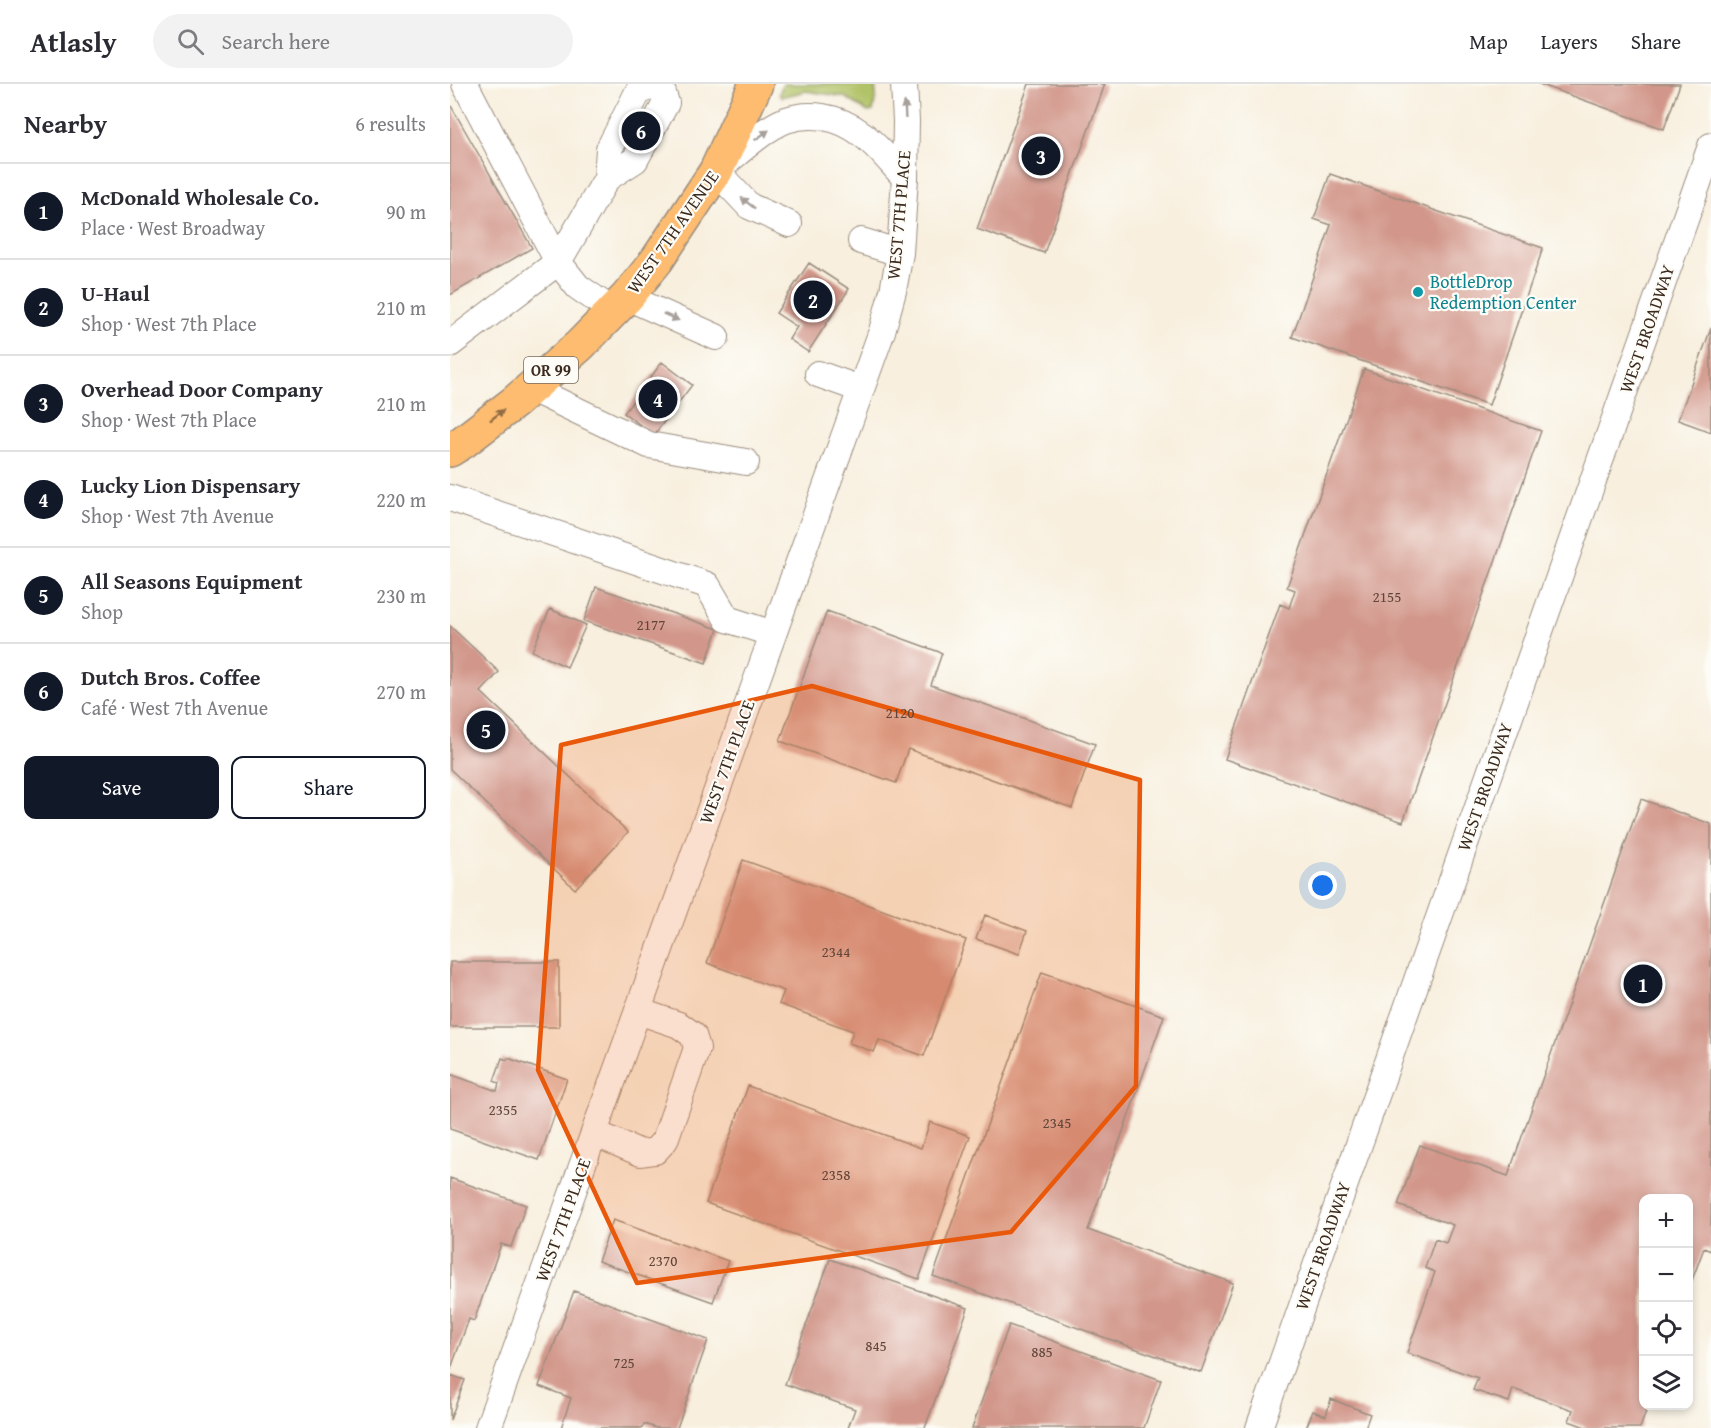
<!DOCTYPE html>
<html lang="en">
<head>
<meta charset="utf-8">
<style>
  :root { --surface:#fff; --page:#f2f2f3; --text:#2b2b33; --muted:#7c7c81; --line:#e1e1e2; --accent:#111827 }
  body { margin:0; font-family:"Gentium Book Plus",serif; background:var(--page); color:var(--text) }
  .controls { position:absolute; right:18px; bottom:18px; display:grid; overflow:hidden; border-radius:12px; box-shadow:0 3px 9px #0003 }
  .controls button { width:54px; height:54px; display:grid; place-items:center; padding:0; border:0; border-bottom:2px solid var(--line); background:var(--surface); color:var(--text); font:30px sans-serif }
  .you { position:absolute; left:873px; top:802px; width:21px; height:21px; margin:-15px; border:4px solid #fff; border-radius:50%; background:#1a73e8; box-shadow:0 0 0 9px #1a73e833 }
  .badge { display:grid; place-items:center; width:39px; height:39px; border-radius:50%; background:var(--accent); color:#fff; font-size:20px; font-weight:700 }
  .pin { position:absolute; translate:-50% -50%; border:3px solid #fff; box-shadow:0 2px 6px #0006 }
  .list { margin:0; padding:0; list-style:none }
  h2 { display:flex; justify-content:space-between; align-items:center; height:78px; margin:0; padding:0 24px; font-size:26px }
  h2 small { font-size:20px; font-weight:400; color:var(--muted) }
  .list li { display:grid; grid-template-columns:39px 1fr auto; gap:18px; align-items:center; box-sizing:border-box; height:96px; padding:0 24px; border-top:2px solid var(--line) }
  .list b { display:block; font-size:22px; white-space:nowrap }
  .list p { margin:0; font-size:20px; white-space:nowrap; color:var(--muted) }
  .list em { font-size:20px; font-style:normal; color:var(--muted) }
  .actions { display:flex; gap:12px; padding:18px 24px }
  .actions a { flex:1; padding:14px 0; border:2px solid var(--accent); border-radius:12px; text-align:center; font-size:21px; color:var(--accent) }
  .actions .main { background:var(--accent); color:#fff }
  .icon { flex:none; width:33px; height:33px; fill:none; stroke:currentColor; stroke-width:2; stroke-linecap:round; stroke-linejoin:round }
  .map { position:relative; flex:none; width:1261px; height:1344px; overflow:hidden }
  header { display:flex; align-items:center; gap:36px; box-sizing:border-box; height:84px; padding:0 30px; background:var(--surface); border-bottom:2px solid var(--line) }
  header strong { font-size:28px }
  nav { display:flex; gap:33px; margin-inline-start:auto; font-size:21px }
  .search { width:420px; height:54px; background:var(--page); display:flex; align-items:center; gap:15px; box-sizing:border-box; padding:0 21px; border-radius:33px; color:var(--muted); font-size:22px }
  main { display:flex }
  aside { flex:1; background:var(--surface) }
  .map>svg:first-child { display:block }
  .grass { fill:#b1c367; stroke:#767642; stroke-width:1.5 }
  .building { fill:#d2968a }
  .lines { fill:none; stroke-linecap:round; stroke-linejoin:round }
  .minor-casing { stroke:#9a8c7e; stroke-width:28 }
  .major-casing { stroke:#9a8c7e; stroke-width:36 }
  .minor { stroke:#fff; stroke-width:26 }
  .major { stroke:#fdbc6f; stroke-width:33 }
  .oneway { fill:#a79f9a }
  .oneway2 { fill:#926c42 }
  .marked { fill:#e8590c; fill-opacity:0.2; stroke:#e8590c; stroke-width:4.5; stroke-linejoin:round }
  .culture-dot { fill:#0f9aa8; stroke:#fdfcf7; stroke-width:2 }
  .labels { text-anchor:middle; stroke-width:4.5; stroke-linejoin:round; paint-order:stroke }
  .number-label { font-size:15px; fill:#614539 }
  .shield { fill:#fdfcf7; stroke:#75695f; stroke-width:1.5 }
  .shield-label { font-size:16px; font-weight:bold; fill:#3b2a1e }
  .street-label { font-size:18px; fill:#3b2a1e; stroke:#fdfcf7 }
  .culture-label { font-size:18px; fill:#0d838f; stroke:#fdfcf7; text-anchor:start }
</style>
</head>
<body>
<header>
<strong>Atlasly</strong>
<div class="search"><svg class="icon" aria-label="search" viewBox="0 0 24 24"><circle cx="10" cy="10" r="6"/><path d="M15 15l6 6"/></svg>Search here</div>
<nav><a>Map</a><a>Layers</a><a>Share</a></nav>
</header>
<main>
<aside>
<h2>Nearby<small>6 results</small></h2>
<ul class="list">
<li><span class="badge">1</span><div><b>McDonald Wholesale Co.</b><p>Place · West Broadway</p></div><em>90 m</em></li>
<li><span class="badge">2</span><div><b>U-Haul</b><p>Shop · West 7th Place</p></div><em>210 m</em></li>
<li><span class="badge">3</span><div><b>Overhead Door Company</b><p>Shop · West 7th Place</p></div><em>210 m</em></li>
<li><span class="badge">4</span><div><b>Lucky Lion Dispensary</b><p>Shop · West 7th Avenue</p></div><em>220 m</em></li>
<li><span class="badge">5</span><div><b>All Seasons Equipment</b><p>Shop</p></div><em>230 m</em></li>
<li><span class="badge">6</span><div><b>Dutch Bros. Coffee</b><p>Café · West 7th Avenue</p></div><em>270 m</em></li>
</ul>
<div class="actions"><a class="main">Save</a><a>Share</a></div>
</aside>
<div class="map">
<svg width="1261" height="1344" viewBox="0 0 1261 1344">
  <rect width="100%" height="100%" fill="#fdfcf7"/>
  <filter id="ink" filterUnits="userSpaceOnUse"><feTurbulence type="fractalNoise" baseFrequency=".0167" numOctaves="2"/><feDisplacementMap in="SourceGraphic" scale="12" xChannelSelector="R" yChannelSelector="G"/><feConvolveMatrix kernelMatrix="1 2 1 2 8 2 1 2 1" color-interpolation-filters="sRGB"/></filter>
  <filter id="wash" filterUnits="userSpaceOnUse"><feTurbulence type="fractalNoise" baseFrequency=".008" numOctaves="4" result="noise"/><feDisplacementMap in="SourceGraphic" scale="24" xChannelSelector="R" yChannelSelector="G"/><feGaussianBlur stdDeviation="1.35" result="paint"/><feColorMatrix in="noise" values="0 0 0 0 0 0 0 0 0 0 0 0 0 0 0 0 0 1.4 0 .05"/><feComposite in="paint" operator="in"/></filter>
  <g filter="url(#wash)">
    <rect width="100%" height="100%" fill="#f8efde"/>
    <path class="grass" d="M333 0H425L426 12 423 27 418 28 395 13 356 7 332 13 329 10Z"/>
    <g id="blocks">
      <path class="building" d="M579 0H655L594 169 527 145Z
        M1089 0H1230L1214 45Z
        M0 20 82 164 0 211Z
        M880 90 1093 164 1039 321 842 253 881 141 864 135Z
        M359 179 399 205 358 268 339 255 347 243 326 229Z
        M1261 244V348L1228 336Z
        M212 278 242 301 204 351 174 329Z
        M914 285 1091 347 953 738 775 675 830 520 839 524 845 506 837 503Z
        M146 503 268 545 256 579 134 537Z
        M100 525 136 541 117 583 82 567Z
        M377 527 492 569 481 601 645 660 622 724 458 665 446 699 330 657Z
        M0 542 49 588 31 608 178 748 125 805 0 685Z
        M1191 715 1261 740V1167L1254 1164 1238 1207V1114H1194V1322H1198L1190 1344H1138L1119 1337 1123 1326 1063 1305 1059 1318 1023 1306 1028 1294 957 1269 985 1188 975 1184 985 1155 996 1159 1003 1141 948 1121 970 1061 1058 1092Z
        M293 776 516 856 474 972 429 956 424 968 399 959 403 947 329 920 334 907 257 879Z
        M535 831 577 847 569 870 526 855Z
        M0 878H109V943H0Z
        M592 888 714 932 638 1146 783 1199 751 1288 483 1192Z
        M52 974 57 976 58 974 117 995 89 1076 0 1045V990L47 1007 49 999 44 997Z
        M298 1002 471 1064 480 1038 520 1052 469 1195 256 1119Z
        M0 1094 76 1121 61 1163 51 1160 24 1237 19 1235 0 1287Z
        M163 1136 278 1177 263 1218 148 1177Z
        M380 1175 518 1224 475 1344H398L405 1325 335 1300Z
        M124 1207 258 1256 227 1344H206L194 1340 192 1344H111L121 1314 89 1302Z
        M559 1241 711 1296 694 1344H522Z
        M0 1291 15 1296 0 1336Z
        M881 1315 920 1330 915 1344H856L863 1327 876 1332Z"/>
    </g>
  </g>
  <g filter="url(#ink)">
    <use href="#blocks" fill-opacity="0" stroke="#9a8c7e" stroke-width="1.5"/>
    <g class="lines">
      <defs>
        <path id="minor" d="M157 94 185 76 216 19 210 0
          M339 140 299 122 266 87C286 71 313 45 336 36 348 32 361 31 373 33 411 39 430 67 455 94
          M411 157 450 169
          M177 213 266 253
          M163 227 128 203 108 178 157 94 159 65 188 8 204 0
          M0 260 108 178 15 0
          M368 290 410 305
          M80 304 199 361 296 378
          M0 414 257 501 277 535 323 550
          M144 1049 191 1069 205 1067 215 1056 247 964 243 951 229 941 188 927
          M38 1344 432 247 443 207 450 169 455 94 456 37 454 0
          M809 1344 1261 62"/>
        <path id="major" d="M0 366 13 358 65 318 130 261 177 213 207 176 266 87 306 0"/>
      </defs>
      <use href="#minor" class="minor-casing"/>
      <use href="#major" class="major-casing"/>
      <use href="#minor" class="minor"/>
      <use href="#major" class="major"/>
    </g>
    <defs><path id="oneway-solid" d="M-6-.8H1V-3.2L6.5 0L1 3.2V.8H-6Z" transform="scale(1.5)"/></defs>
    <g class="oneway">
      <use href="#oneway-solid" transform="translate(455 26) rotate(-93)"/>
      <use href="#oneway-solid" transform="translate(312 51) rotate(-35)"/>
      <use href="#oneway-solid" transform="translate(298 119) rotate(-142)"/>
      <use href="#oneway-solid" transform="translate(221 233) rotate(24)"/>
    </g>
    <use class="oneway2" href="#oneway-solid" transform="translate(47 331) rotate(-38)"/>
  </g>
  <path class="marked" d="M362 602 690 696 686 1002 561 1148 187 1199 88 986 111 661Z"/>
  <circle class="culture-dot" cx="968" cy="208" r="6"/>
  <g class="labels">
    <g class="number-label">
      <text x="937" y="518">2155</text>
      <text x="201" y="546">2177</text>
      <text x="450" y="634">2120</text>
      <text x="386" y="873">2344</text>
      <text x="53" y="1031">2355</text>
      <text x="607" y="1044">2345</text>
      <text x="386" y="1096">2358</text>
      <text x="213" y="1182">2370</text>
      <text x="426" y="1267">845</text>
      <text x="592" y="1273">885</text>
      <text x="174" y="1284">725</text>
    </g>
    <rect class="shield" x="74" y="273" width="54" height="26" rx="4.5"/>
    <g class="shield-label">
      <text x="101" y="292">OR 99</text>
    </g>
    <g class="street-label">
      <text transform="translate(449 131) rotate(-85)" y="6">WEST 7TH PLACE</text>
      <text transform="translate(223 148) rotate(-55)" y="6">WEST 7TH AVENUE</text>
      <text transform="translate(1197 245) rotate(-71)" y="6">WEST BROADWAY</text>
      <text transform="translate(277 678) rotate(-70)" y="6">WEST 7TH PLACE</text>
      <text transform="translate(1035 703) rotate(-71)" y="6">WEST BROADWAY</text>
      <text transform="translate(113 1136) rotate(-70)" y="6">WEST 7TH PLACE</text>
      <text transform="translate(873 1162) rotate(-71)" y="6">WEST BROADWAY</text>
    </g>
    <g class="culture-label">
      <text x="980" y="204">BottleDrop<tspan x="980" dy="21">Redemption Center</tspan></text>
    </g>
  </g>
</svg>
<div class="controls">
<button>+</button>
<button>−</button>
<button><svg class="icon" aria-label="locate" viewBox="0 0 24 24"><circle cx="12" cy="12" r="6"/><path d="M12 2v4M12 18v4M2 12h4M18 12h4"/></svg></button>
<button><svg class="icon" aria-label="layers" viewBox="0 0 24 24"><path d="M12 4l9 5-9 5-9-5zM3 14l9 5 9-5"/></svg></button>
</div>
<div class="you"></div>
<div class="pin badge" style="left:1193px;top:900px">1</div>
<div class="pin badge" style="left:363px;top:216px">2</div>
<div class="pin badge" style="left:591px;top:72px">3</div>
<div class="pin badge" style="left:208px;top:315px">4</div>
<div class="pin badge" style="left:36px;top:646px">5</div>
<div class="pin badge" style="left:191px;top:47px">6</div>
</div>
</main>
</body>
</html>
